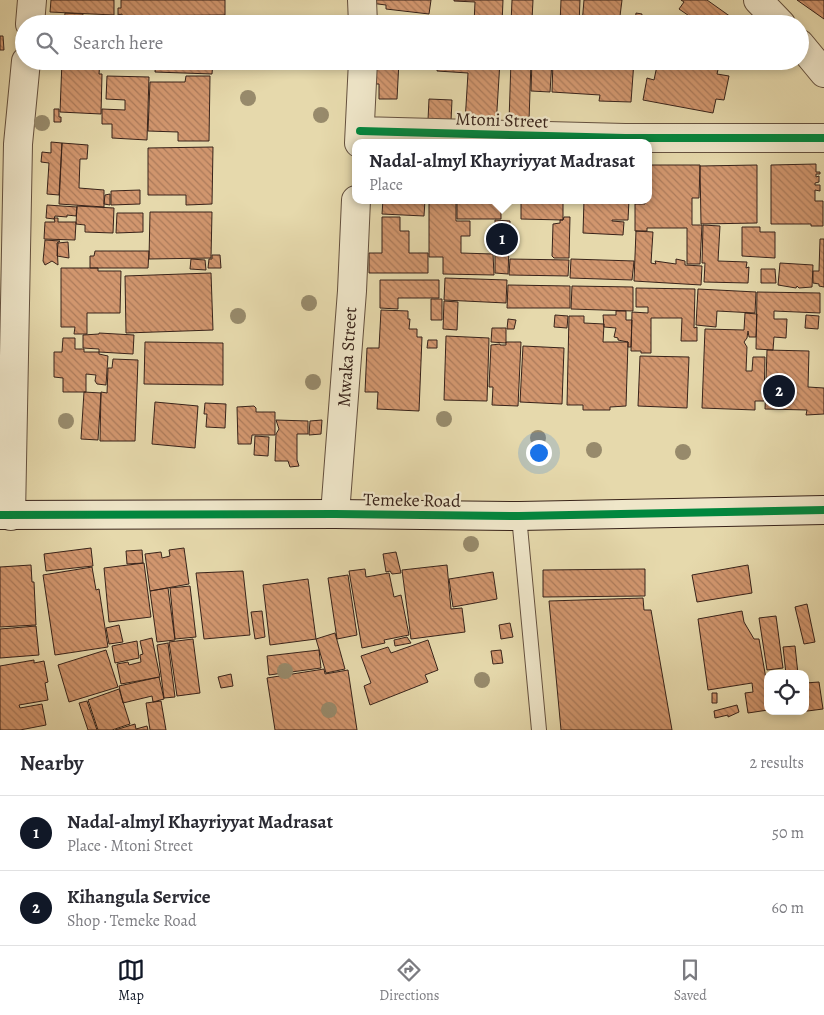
<!DOCTYPE html>
<html lang="en">
<head>
<meta charset="utf-8">
<style>
  :root { --surface:#fff; --page:#f2f2f3; --text:#2b2b33; --muted:#7c7c81; --line:#e1e1e2; --accent:#111827 }
  body { margin:0; font-family:Alegreya,serif; background:var(--page); color:var(--text) }
  .controls { position:absolute; right:15px; bottom:15px; display:grid; overflow:hidden; border-radius:10px; box-shadow:0 2px 8px #0003 }
  .controls button { width:45px; height:45px; display:grid; place-items:center; padding:0; border:0; border-bottom:1px solid var(--line); background:var(--surface); color:var(--text); font:25px sans-serif }
  .you { position:absolute; left:538px; top:452px; width:18px; height:18px; margin:-12px; border:4px solid #fff; border-radius:50%; background:#1a73e8; box-shadow:0 0 0 8px #1a73e833 }
  .badge { display:grid; place-items:center; width:32px; height:32px; border-radius:50%; background:var(--accent); color:#fff; font-size:16px; font-weight:700 }
  .pin { position:absolute; translate:-50% -50%; border:2px solid #fff; box-shadow:0 1px 5px #0006 }
  .popup { position:absolute; left:352px; top:139px; width:300px; height:65px; box-sizing:border-box; display:grid; place-content:center; border-radius:10px; background:var(--surface); filter:drop-shadow(0 1px 4px #0005); font-size:16px; white-space:nowrap; color:var(--muted) }
  .popup b { font-size:19px; color:var(--text) }
  .popup::after { content:''; position:absolute; left:50%; top:100%; margin-left:-10px; border:10px solid transparent; border-top-color:var(--surface) }
  .list { margin:0; padding:0; list-style:none }
  h2 { display:flex; justify-content:space-between; align-items:center; height:65px; margin:0; padding:0 20px; font-size:21px }
  h2 small { font-size:16px; font-weight:400; color:var(--muted) }
  .list li { display:grid; grid-template-columns:32px 1fr auto; gap:15px; align-items:center; box-sizing:border-box; height:75px; padding:0 20px; border-top:1px solid var(--line) }
  .list b { display:block; font-size:19px; white-space:nowrap }
  .list p { margin:0; font-size:16px; white-space:nowrap; color:var(--muted) }
  .list em { font-size:16px; font-style:normal; color:var(--muted) }
  .icon { flex:none; width:28px; height:28px; fill:none; stroke:currentColor; stroke-width:2; stroke-linecap:round; stroke-linejoin:round }
  .map { position:relative; flex:none; width:824px; height:730px; overflow:hidden }
  .search { position:absolute; background:var(--surface); box-shadow:0 2px 8px #0003; left:15px; right:15px; top:15px; height:55px; display:flex; align-items:center; gap:12px; box-sizing:border-box; padding:0 18px; border-radius:28px; color:var(--muted); font-size:19px }
  .sheet { height:215px; background:var(--surface) }
  nav { display:flex; justify-content:space-around; align-items:center; box-sizing:border-box; height:70px; border-top:1px solid var(--line); background:var(--surface); font-size:14px; color:var(--muted) }
  nav a { display:grid; justify-items:center; gap:2px }
  nav .on { color:var(--accent) }
  .map>svg:first-child { display:block }
  .building { fill:url(#building-back-hatch); stroke:#38231a }
  .lines { fill:none; stroke-linecap:round; stroke-linejoin:round }
  .lane-casing { stroke:#64503e; stroke-width:16 }
  .street-casing { stroke:#64503e; stroke-width:30 }
  .secondary-casing { stroke:#38231a; stroke-width:30 }
  .lane { stroke:#efe6c9; stroke-width:14 }
  .street { stroke:#efe6c9; stroke-width:28 }
  .secondary { stroke:#efe6c9; stroke-width:28 }
  .cycleway-casing { stroke:#efe6c9; stroke-width:11 }
  .cycleway { stroke:#00873e; stroke-width:8 }
  .tree { fill:#978a6b }
  .labels { text-anchor:middle; stroke-width:4.5; stroke-linejoin:round; paint-order:stroke }
  .street-label { font-size:18px; fill:#38231a; stroke:#efe6c9 }
</style>
</head>
<body>
<div class="map">
<svg width="824" height="730" viewBox="0 0 824 730">
  <defs>
    <pattern id="building-back-hatch" width="6" height="6" patternUnits="userSpaceOnUse" patternTransform="scale(1.25)"><rect width="6" height="6" fill="#d1966e"/><path d="M-1 5l2 2M0 0l6 6M5-1l2 2" fill="none" stroke="#ab7a5a"/></pattern>
  </defs>
  <rect width="100%" height="100%" fill="#e6d9ac"/>
  <filter id="stains"><feTurbulence type="fractalNoise" baseFrequency=".004" numOctaves="4"/><feColorMatrix values="0 0 0 0 .2 0 0 0 0 .09 0 0 0 0 .02 0 0 0 .5 -.17"/></filter>
  <radialGradient id="worn" r=".72"><stop offset=".6" stop-color="#630" stop-opacity="0"/><stop offset="1" stop-color="#630" stop-opacity=".3"/></radialGradient>
  <path class="building" d="M51 0H114V15L50 12Z
    M121 0H225V15L122 16V14L118 15V8H121Z
    M371 0H431L429 14 386 9V5L370 3Z
    M454 0H503L502 24H474L475 2 454 1Z
    M512 0H533L532 20 545 18V24H511Z
    M561 0H580L579 24H560Z
    M584 0H622L619 24H582Z
    M681 0H707L731 17 726 24H703L698 22 679 9 684 2Z
    M797 0H824V19Z
    M65 13 83 14 82 20 102 21V24H64Z
    M636 13 642 14 641 22 635 21Z
    M379 17H385L384 24H378Z
    M114 18 126 19 125 24H113Z
    M157 22 213 23V24H157Z
    M0 36H3L4 50H0Z
    M62 61H100L99 74H102L101 114 60 112Z
    M156 61H213L212 74 155 72Z
    M373 61H399L397 99H379V84H372Z
    M438 61H500L496 126 465 122 468 73 437 71Z
    M511 61H531L529 121H509Z
    M532 61H552L550 92 531 91Z
    M553 61H634L631 102 599 101 600 95 552 92Z
    M658 61H720L717 74 729 76 724 100 716 99 713 113 643 100 647 78 654 80Z
    M107 76 149 77 147 140 112 138V124H102V109L125 110V100L106 99Z
    M186 76H210L209 141H178V132L148 131 150 82H185Z
    M429 99 452 100 451 121 428 120Z
    M54 109H59V117H61V122H54Z
    M51 142 62 143 59 195 47 194 49 163 41 162 42 152 51 153Z
    M62 143 88 145 87 159H80L79 188 104 190V207L59 204Z
    M213 147 212 204 186 205V195H148V148Z
    M816 164V172H820V174H816V177L819 176V182L815 183V185H820V191L815 190V201H823V226H811V224H771V165Z
    M648 165H700L699 198H692V225H702L700 264H687V228H647V231H635V204H645V200H648Z
    M757 165V223L701 224 700 166Z
    M140 190V204L111 205V191Z
    M110 194V205L104 204 105 195Z
    M383 200H425L424 216 382 214Z
    M429 200H456V221H470V236H461V253L493 254 494 275 443 274V257H429Z
    M457 200H501V219H457Z
    M521 200H563V220L521 219Z
    M584 200H629L628 220H612V221L624 222 623 235 583 233Z
    M47 205 77 207 76 216 67 215V217L55 216 54 219 46 218Z
    M77 206 114 208 113 233 85 232V225L76 224Z
    M150 212H212L211 258 149 259Z
    M117 213H143V232L116 233Z
    M382 217H400V231H409V253H428V273H369V253H382Z
    M564 217H570L569 258H554L552 256 553 224 560 223V220H563Z
    M54 218H58V222H76L75 240 44 239 45 222H55Z
    M495 220 510 221 508 274 495 273Z
    M703 225 720 226 718 261 747 262 746 268 749 267 748 283 704 282 705 263H702Z
    M742 227H760V232H775V258L742 256Z
    M636 231 653 232 651 263 656 264 655 261 676 264V259L685 261V265L702 266 701 285 634 281Z
    M820 239H824V287L819 286V284L813 283V271H819Z
    M45 240 60 241 57 243 58 265 52 261 45 265 43 261Z
    M68 242 69 258 57 256 58 243Z
    M95 251H149L148 268H90V256H94Z
    M212 255H220L221 268H208L209 259H212Z
    M191 259 205 260 206 270 190 269Z
    M510 259 569 260 568 276 509 275Z
    M571 259 634 261 632 280 570 278Z
    M780 263 813 265 812 287 799 288 797 286 796 288 778 285Z
    M61 268H98V271H121L120 313H87V334H74L75 327H61Z
    M761 269H775L776 283H761Z
    M211 273 213 330 126 333 125 276Z
    M445 278 507 280 506 303 444 300Z
    M380 280H439V298H398V309L380 308Z
    M508 285 570 286V308H507Z
    M572 286 633 287V311L571 309Z
    M636 288 695 289 694 328 697 327V341H681L682 318H651V353H641V351H631L632 312 648 313V307H636Z
    M698 289 756 292 755 313 717 311 716 327 696 325Z
    M757 292 820 293V313L774 311V319H787L786 338 774 337 773 350 756 349Z
    M431 299H442V320H431Z
    M444 301 458 302 457 330 443 329Z
    M381 310 408 311V319H410L409 329H417V337H422L419 411 377 409 378 392H365L367 348H379Z
    M616 311H626V320H632L631 347H628V342L618 340V338L614 337 616 328 604 327 603 315H616Z
    M745 313 757 314 756 337H749L748 331 747 338 744 342 747 347 746 371H752L753 357H765L764 401H755V410L702 408 705 329 744 330Z
    M555 315 568 316 567 328 554 327Z
    M806 315 819 316 818 329 805 328Z
    M569 316H584V323L604 324 603 342H628L626 406 610 407V410H583V405H567Z
    M508 319 516 320 514 329H507Z
    M492 328H506V343L491 342Z
    M99 333 134 335 133 354 99 352V349L83 348V335L99 334Z
    M446 336 489 338 487 401 444 400Z
    M63 338H75V349H84V352H99V354L108 356 106 385 97 384 95 381 96 375 86 374V392H63V378L54 377V352H62Z
    M428 340H437V348H427Z
    M145 342 223 343V385L144 384Z
    M506 342H521L518 406 492 405 493 387H489L491 345 500 344V345H506Z
    M523 346 564 348 562 404 520 402Z
    M767 350 809 351 808 387 824 388V414L806 415 807 410 765 409Z
    M640 356 689 357 687 408 638 406Z
    M113 359 138 360 135 441H100L101 392 107 393 108 368H112Z
    M84 392 101 393 98 440 81 439Z
    M155 402 198 406 195 448 152 444Z
    M205 403 226 404 225 428 206 427 207 414H204Z
    M254 406 256 408V412H275V435H252L251 444H238L237 407Z
    M276 420 308 421V434H297V460L299 466 290 467 288 461H275L276 434 279 429Z
    M322 420 321 434 309 435 310 421Z
    M255 436 269 437 268 456 254 455Z
    M91 548 93 566 46 571 44 554Z
    M184 548 189 584 150 591 145 554 161 552 162 558 170 556 169 550Z
    M142 550 143 563 127 564 126 551Z
    M396 552 401 573 392 574 390 571 386 572 383 554Z
    M144 563 151 617 109 622 104 568Z
    M31 565 32 582H34L36 625 0 627V567Z
    M447 565 451 609 462 608 465 632 411 639 402 570Z
    M748 565 752 593 697 602 692 575Z
    M92 567 96 590 99 589 108 647 55 655 43 575Z
    M365 569 366 577 389 573 394 597 401 595 409 635 384 640 385 643 362 648 349 571Z
    M645 569V596L543 597V570Z
    M243 571 250 635 204 639 196 573Z
    M493 572 497 599 453 607 449 579Z
    M348 575 357 635 337 639 328 578Z
    M308 579 316 639 270 645 263 585Z
    M190 586 196 637 175 639 170 588Z
    M168 588 175 640 157 642 150 591Z
    M643 598 644 610H651L672 730H561L549 601Z
    M807 604 815 642 804 644 795 607Z
    M262 611 265 637 255 639 251 612Z
    M742 611 744 622 754 639H759L768 690V710L748 713 745 693 753 692 752 683 708 690 698 619Z
    M776 616 783 668 767 670 759 618Z
    M510 623 513 637 501 639 499 625Z
    M119 625 123 642 109 644 106 628Z
    M36 626 39 655 0 658V629Z
    M335 633 345 669 326 673 316 639Z
    M407 637 411 643 395 646 394 640Z
    M152 638 160 677 121 684 117 664 128 662 129 665 141 662 140 655 143 654 140 641Z
    M193 639 200 693 177 696 169 642Z
    M428 640 438 670 425 675 428 682 370 705 364 686 371 683 361 656 388 647 391 653Z
    M137 641 139 658 115 663 112 646Z
    M168 643 175 697 164 698 157 645Z
    M795 646 798 674H786L783 647Z
    M106 650 118 687 69 702 58 665Z
    M319 650 321 668 269 675 267 656Z
    M501 650 503 663 493 664 491 651Z
    M34 660V663L44 661 48 682 45 683 48 700 19 705 20 708 42 704 46 725 20 730H0V666Z
    M324 669 325 674 348 670 357 730H275L267 678Z
    M231 674 233 686 221 688 218 677Z
    M159 677 164 699 153 702 152 696 123 703 119 686Z
    M819 682 823 709 792 713V711H805V683Z
    M119 689 130 724 112 730H98L88 700Z
    M712 693H717V703H712Z
    M87 701 97 730H88L79 703Z
    M161 701 166 730H150L146 703Z
    M737 705 739 712 728 717V715L715 718 714 711Z
    M135 724 136 729 147 726 148 730H115Z"/>
  <g class="lines">
    <defs>
      <path id="lane" d="M519 516 539 730"/>
      <path id="street" d="M362 0 363 24
        M758 0 781 24
        M30 24 32 0
        M800 44 824 73
        M360 131 625 138H824
        M359 143 363 61
        M335 514 352 291 356 200
        M11 516 18 144 26 61"/>
      <path id="secondary" d="M0 515 335 514 519 516 824 510"/>
    </defs>
    <use href="#lane" class="lane-casing"/>
    <use href="#street" class="street-casing"/>
    <use href="#secondary" class="secondary-casing"/>
    <use href="#lane" class="lane"/>
    <use href="#street" class="street"/>
    <use href="#secondary" class="secondary"/>
    <defs>
      <path id="cycleway" d="M360 131 625 138H824
        M0 515 335 514 519 516 824 510"/>
    </defs>
    <use href="#cycleway" class="cycleway-casing"/>
    <use href="#cycleway" class="cycleway"/>
  </g>
  <g class="tree">
    <circle cx="248" cy="98" r="8"/>
    <circle cx="321" cy="115" r="8"/>
    <circle cx="42" cy="123" r="8"/>
    <circle cx="309" cy="303" r="8"/>
    <circle cx="238" cy="316" r="8"/>
    <circle cx="313" cy="382" r="8"/>
    <circle cx="444" cy="419" r="8"/>
    <circle cx="66" cy="421" r="8"/>
    <circle cx="538" cy="438" r="8"/>
    <circle cx="594" cy="450" r="8"/>
    <circle cx="683" cy="452" r="8"/>
    <circle cx="471" cy="544" r="8"/>
    <circle cx="285" cy="671" r="8"/>
    <circle cx="482" cy="680" r="8"/>
    <circle cx="329" cy="710" r="8"/>
  </g>
  <g class="labels">
    <g class="street-label">
      <text transform="translate(502 120) rotate(2)" y="6">Mtoni Street</text>
      <text transform="translate(347 357) rotate(-86)" y="6">Mwaka Street</text>
      <text transform="translate(412 500) rotate(1)" y="6">Temeke Road</text>
    </g>
  </g>
  <rect width="100%" height="100%" filter="url(#stains)"/>
  <rect width="100%" height="100%" fill="url(#worn)"/>
</svg>
<div class="controls">
<button><svg class="icon" aria-label="locate" viewBox="0 0 24 24"><circle cx="12" cy="12" r="6"/><path d="M12 2v4M12 18v4M2 12h4M18 12h4"/></svg></button>
</div>
<div class="you"></div>
<div class="pin badge" style="left:502px;top:239px">1</div>
<div class="popup"><b>Nadal-almyl Khayriyyat Madrasat</b>Place</div>
<div class="pin badge" style="left:779px;top:391px">2</div>
<div class="search"><svg class="icon" aria-label="search" viewBox="0 0 24 24"><circle cx="10" cy="10" r="6"/><path d="M15 15l6 6"/></svg>Search here</div>
</div>
<section class="sheet">
<h2>Nearby<small>2 results</small></h2>
<ul class="list">
<li><span class="badge">1</span><div><b>Nadal-almyl Khayriyyat Madrasat</b><p>Place · Mtoni Street</p></div><em>50 m</em></li>
<li><span class="badge">2</span><div><b>Kihangula Service</b><p>Shop · Temeke Road</p></div><em>60 m</em></li>
</ul>
</section>
<nav>
<a class="on"><svg class="icon" aria-label="map" viewBox="0 0 24 24"><path d="M3 6l6-2 6 2 6-2v14l-6 2-6-2-6 2zM9 4v14M15 6v14"/></svg>Map</a>
<a><svg class="icon" aria-label="directions" viewBox="0 0 24 24"><path d="M12 3l9 9-9 9-9-9zM9 14v-3h6M13 9l2 2-2 2"/></svg>Directions</a>
<a><svg class="icon" aria-label="saved" viewBox="0 0 24 24"><path d="M7 4h10v16l-5-4-5 4z"/></svg>Saved</a>
</nav>
</body>
</html>
